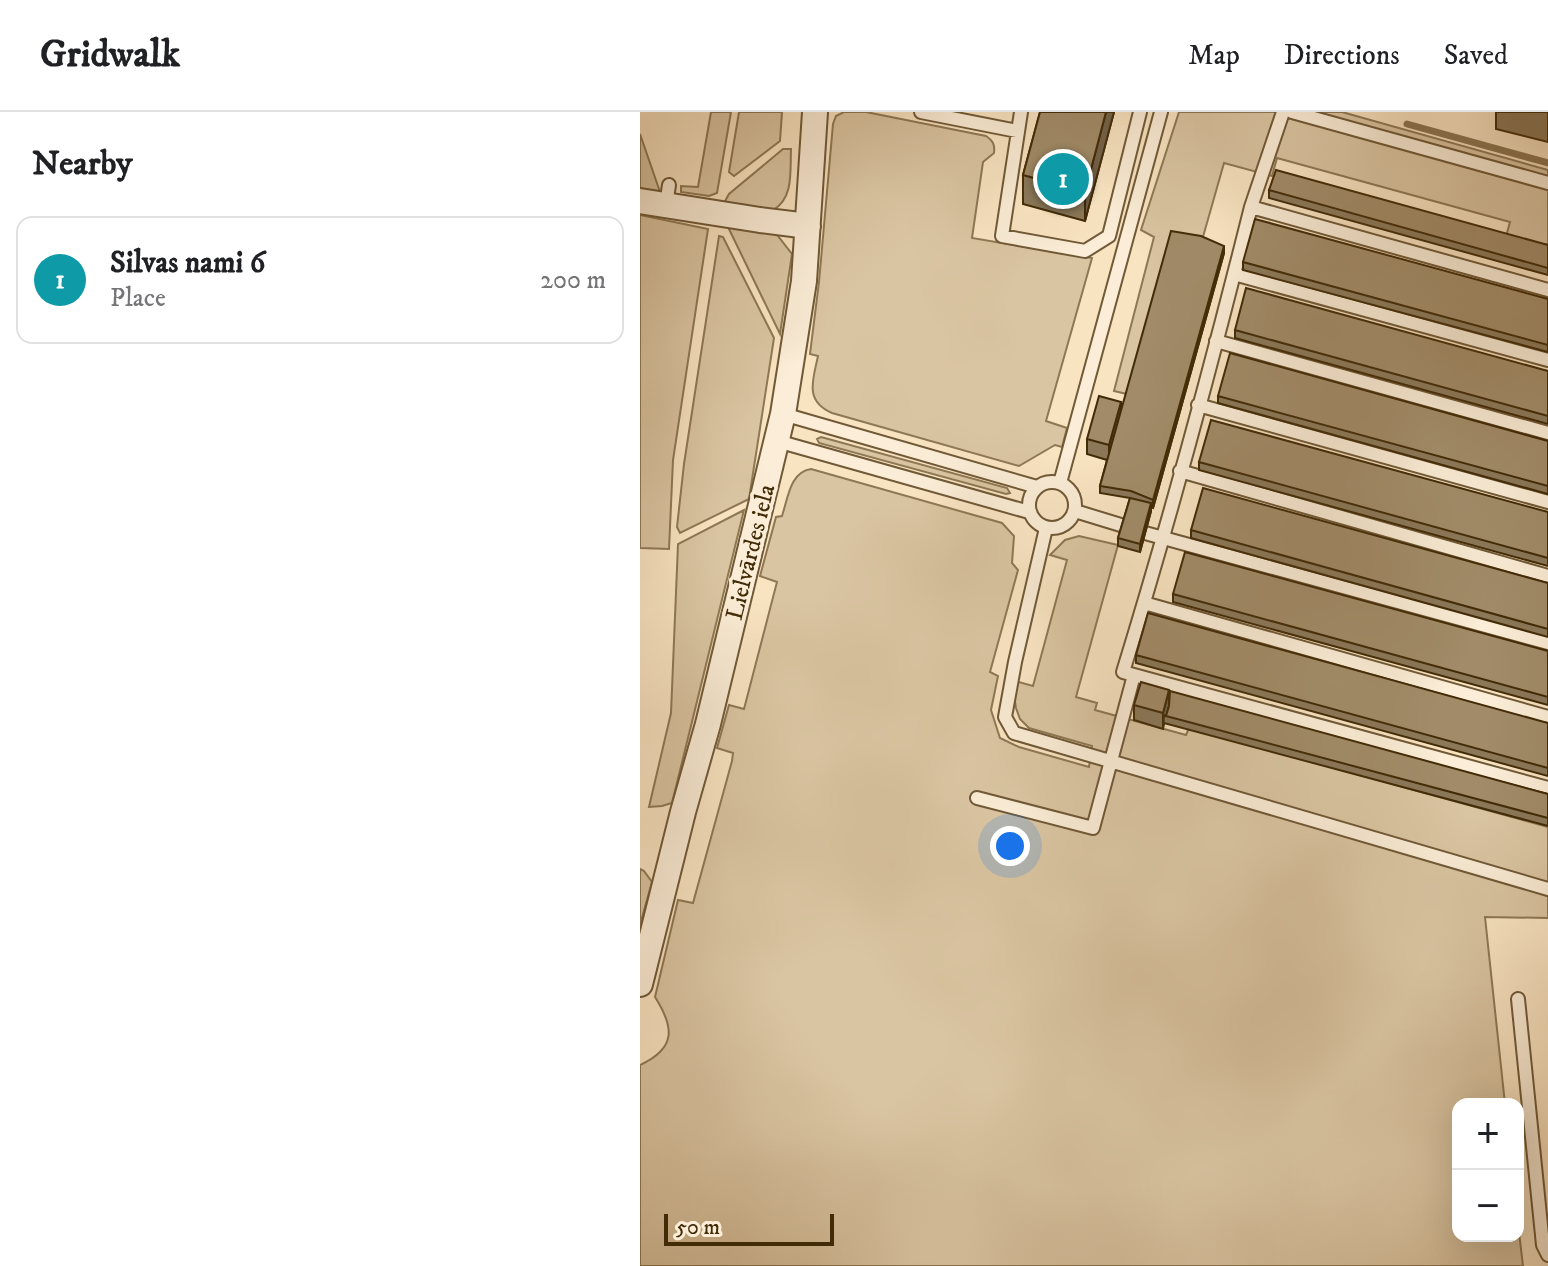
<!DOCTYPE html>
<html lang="en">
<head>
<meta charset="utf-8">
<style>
  :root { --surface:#fff; --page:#f2f2f2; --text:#202124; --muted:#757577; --line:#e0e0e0; --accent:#8f2418 }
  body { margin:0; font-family:"IM FELL DW Pica",serif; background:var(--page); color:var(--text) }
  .controls { position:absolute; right:24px; bottom:24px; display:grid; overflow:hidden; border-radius:16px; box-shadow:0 8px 32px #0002 }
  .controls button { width:72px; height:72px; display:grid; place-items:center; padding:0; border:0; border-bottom:2px solid var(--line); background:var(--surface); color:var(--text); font:40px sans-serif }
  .scale { position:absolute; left:24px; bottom:20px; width:170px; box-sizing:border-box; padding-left:8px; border:4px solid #422b07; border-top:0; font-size:22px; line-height:28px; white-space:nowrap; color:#422b07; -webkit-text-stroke:6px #fbedd7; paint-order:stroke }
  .you { position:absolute; left:370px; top:734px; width:28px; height:28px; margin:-20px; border:6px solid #fff; border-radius:50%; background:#1a73e8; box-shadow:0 0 0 12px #1a73e833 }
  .badge { display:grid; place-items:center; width:52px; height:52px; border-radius:50%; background:var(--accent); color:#fff; font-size:26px; font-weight:700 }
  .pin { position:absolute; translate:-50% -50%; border:4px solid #fff; box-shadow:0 2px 8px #0006 }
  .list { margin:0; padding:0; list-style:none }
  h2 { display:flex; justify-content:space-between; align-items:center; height:104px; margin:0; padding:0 32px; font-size:34px }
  h2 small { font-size:26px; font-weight:400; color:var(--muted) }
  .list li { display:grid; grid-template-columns:52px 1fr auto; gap:24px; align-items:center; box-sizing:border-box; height:128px; margin:0 16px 16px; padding:0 16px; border:2px solid var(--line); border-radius:16px }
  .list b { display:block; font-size:30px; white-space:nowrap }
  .list p { margin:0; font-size:26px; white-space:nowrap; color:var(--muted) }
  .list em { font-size:26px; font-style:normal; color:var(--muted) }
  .map { position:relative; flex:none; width:908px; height:1154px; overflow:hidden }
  header { display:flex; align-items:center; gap:48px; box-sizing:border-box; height:112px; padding:0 40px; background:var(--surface); border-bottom:2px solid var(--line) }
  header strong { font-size:38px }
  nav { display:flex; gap:44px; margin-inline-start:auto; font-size:28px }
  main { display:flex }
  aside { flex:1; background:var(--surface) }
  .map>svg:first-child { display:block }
  .green { fill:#dac5a2; stroke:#8e7854; stroke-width:2 }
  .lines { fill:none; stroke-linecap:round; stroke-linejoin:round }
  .stream { stroke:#8b7451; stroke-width:7 }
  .lane-casing { stroke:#705936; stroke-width:16 }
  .street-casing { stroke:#705936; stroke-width:28 }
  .lane { stroke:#fbedd7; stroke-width:12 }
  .street { stroke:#fbedd7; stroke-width:24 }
  .wall { fill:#8a7859; stroke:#422b07; stroke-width:2 }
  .shaded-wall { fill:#716149; stroke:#422b07; stroke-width:2 }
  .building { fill:#a18b68; stroke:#422b07; stroke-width:2 }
  .labels { text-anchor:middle; stroke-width:7; stroke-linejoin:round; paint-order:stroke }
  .street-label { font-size:24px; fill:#422b07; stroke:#fbedd7 }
</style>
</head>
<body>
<header>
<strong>Gridwalk</strong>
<nav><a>Map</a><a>Directions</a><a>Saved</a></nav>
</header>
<main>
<aside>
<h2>Nearby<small></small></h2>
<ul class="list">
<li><span class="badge" style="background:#0f9aa8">1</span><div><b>Silvas nami 6</b><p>Place</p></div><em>200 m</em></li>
</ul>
</aside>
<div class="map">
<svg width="908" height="1154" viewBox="0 0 908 1154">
  <rect width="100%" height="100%" fill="#f9e4c2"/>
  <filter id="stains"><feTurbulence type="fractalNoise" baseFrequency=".0025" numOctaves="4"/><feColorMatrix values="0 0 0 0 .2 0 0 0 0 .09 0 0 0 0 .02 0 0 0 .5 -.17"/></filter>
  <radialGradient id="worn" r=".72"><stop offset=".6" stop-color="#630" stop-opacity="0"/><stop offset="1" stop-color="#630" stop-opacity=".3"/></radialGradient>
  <path class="green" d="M71 0H91L77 81 69 84 41 80V74L58 75Z
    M99 0H142L140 29 94 64 89 60Z
    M204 0H226L346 24C353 29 355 32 354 41L343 50 332 126 452 146 406 309 427 316 422 335 415 333 379 354 192 301C164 289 173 268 178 244L170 242 179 170 193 12 196 4Z
    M539 0H702L908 58V144L864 132 870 110 637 46 632 64 584 51 561 132 487 282 474 279 514 125 501 118Z
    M0 22 19 77 18 81 0 77Z
    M143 37H151C150 59 154 86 133 98L84 91 89 82Z
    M0 103 68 117 33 348 29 437 0 436Z
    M87 113 134 119 152 142 140 222Z
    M79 124 83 125 134 226 109 387 40 421 37 415 44 352Z
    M181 325 367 376 370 381 366 382 179 331 177 327Z
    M171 357 362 411 374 424 372 451 378 458 350 560 358 564 351 598 360 626 379 635 449 655 452 634 389 616 380 607 376 596 374 584 375 569 393 574 427 448 410 443 425 428 439 424 478 433 436 585 457 591 455 598 546 623 549 616 908 715V806L845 805 865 992H818V1124H878V1112L883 1154H0V953C37 936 34 915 15 885L38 788 53 791 92 649 93 641 77 636 89 593 104 597 137 470 120 464 136 405 142 404C148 386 150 360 171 357Z
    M104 398 32 691 22 694 9 695 31 601 38 432Z
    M0 757 4 759 12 770 0 813Z"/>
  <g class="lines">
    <path class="stream" d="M767 12 908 51"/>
    <defs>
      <path id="lane" d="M281 0 377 19
        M381 0 362 124 445 139 469 124 500 0
        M652 0 908 71
        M26 93 29 73
        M611 95 643 0
        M594 162 908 248
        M908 178 611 95C572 251 530 407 483 560L908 676
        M576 229 908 321
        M558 293 908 390
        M143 302 397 375
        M137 329 389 400
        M540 359 908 464
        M389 393a23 23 0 1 1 46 0a23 23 0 1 1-46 0Z
        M420 371 521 0
        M435 399 484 414
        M406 416 375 550 365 605 374 621 908 777
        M505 421 908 531
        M504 491 908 605
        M337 686 453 716 494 563
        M878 887 903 1133 908 1143"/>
      <path id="street" d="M0 89 120 108 168 114
        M0 872 43 700 68 612 143 302 164 169 175 0"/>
    </defs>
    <use href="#lane" class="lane-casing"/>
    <use href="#street" class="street-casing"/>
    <use href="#lane" class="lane"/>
    <use href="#street" class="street"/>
  </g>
  <path class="wall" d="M400 0H474L445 109 383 92V63Z
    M856 0H908V30L856 17Z
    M629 78 908 133V163L629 86Z
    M584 141 513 396 511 395V399L500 440 478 434V426L490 386 460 381V374L467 348 447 342V327L481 299Z
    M603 150 908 187V240L603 158Z
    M595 218 908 259V312L595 226Z
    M578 284 908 329V382L578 291Z
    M559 350 908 400V454L559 358Z
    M551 418 908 471V525L551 426Z
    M533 482 908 539V593L533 490Z
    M496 543 908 611V664L496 551Z
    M529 582 908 682V714L524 611 523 617 494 608V593Z"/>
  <path class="shaded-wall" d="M466 0H474L445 109V80Z
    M584 134V141L513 396V388Z
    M481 290V305L469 348V333Z
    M511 391V399L500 440V432Z
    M529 578V594L526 604 524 603 523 617V601Z"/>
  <path class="building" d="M400 0H466L445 80 383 63Z
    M636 58 908 133V156L629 78Z
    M615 107 908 187V233L603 150Z
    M531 119 561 124 584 134 513 388 491 379 460 374Z
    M606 176 908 259V304L595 218Z
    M590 241 908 329V374L578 284Z
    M459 284 481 290 469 333 447 327Z
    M571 308 908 400V446L559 350Z
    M563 376 908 471V517L551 418Z
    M490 386 511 391 500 432 478 426Z
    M545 440 908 539V585L533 482Z
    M508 501 908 611V656L496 543Z
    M501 570 529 578 523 601 494 593Z
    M530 579 908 682V706L526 604 529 594Z"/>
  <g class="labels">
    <g class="street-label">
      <text transform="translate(110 440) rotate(-76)" y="8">Lielvārdes iela</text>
    </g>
  </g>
  <rect width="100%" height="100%" filter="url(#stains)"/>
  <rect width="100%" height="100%" fill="url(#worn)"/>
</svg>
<div class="controls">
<button>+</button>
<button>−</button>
</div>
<div class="scale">50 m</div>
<div class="you"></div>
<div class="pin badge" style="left:423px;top:67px;background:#0f9aa8">1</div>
</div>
</main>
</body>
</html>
